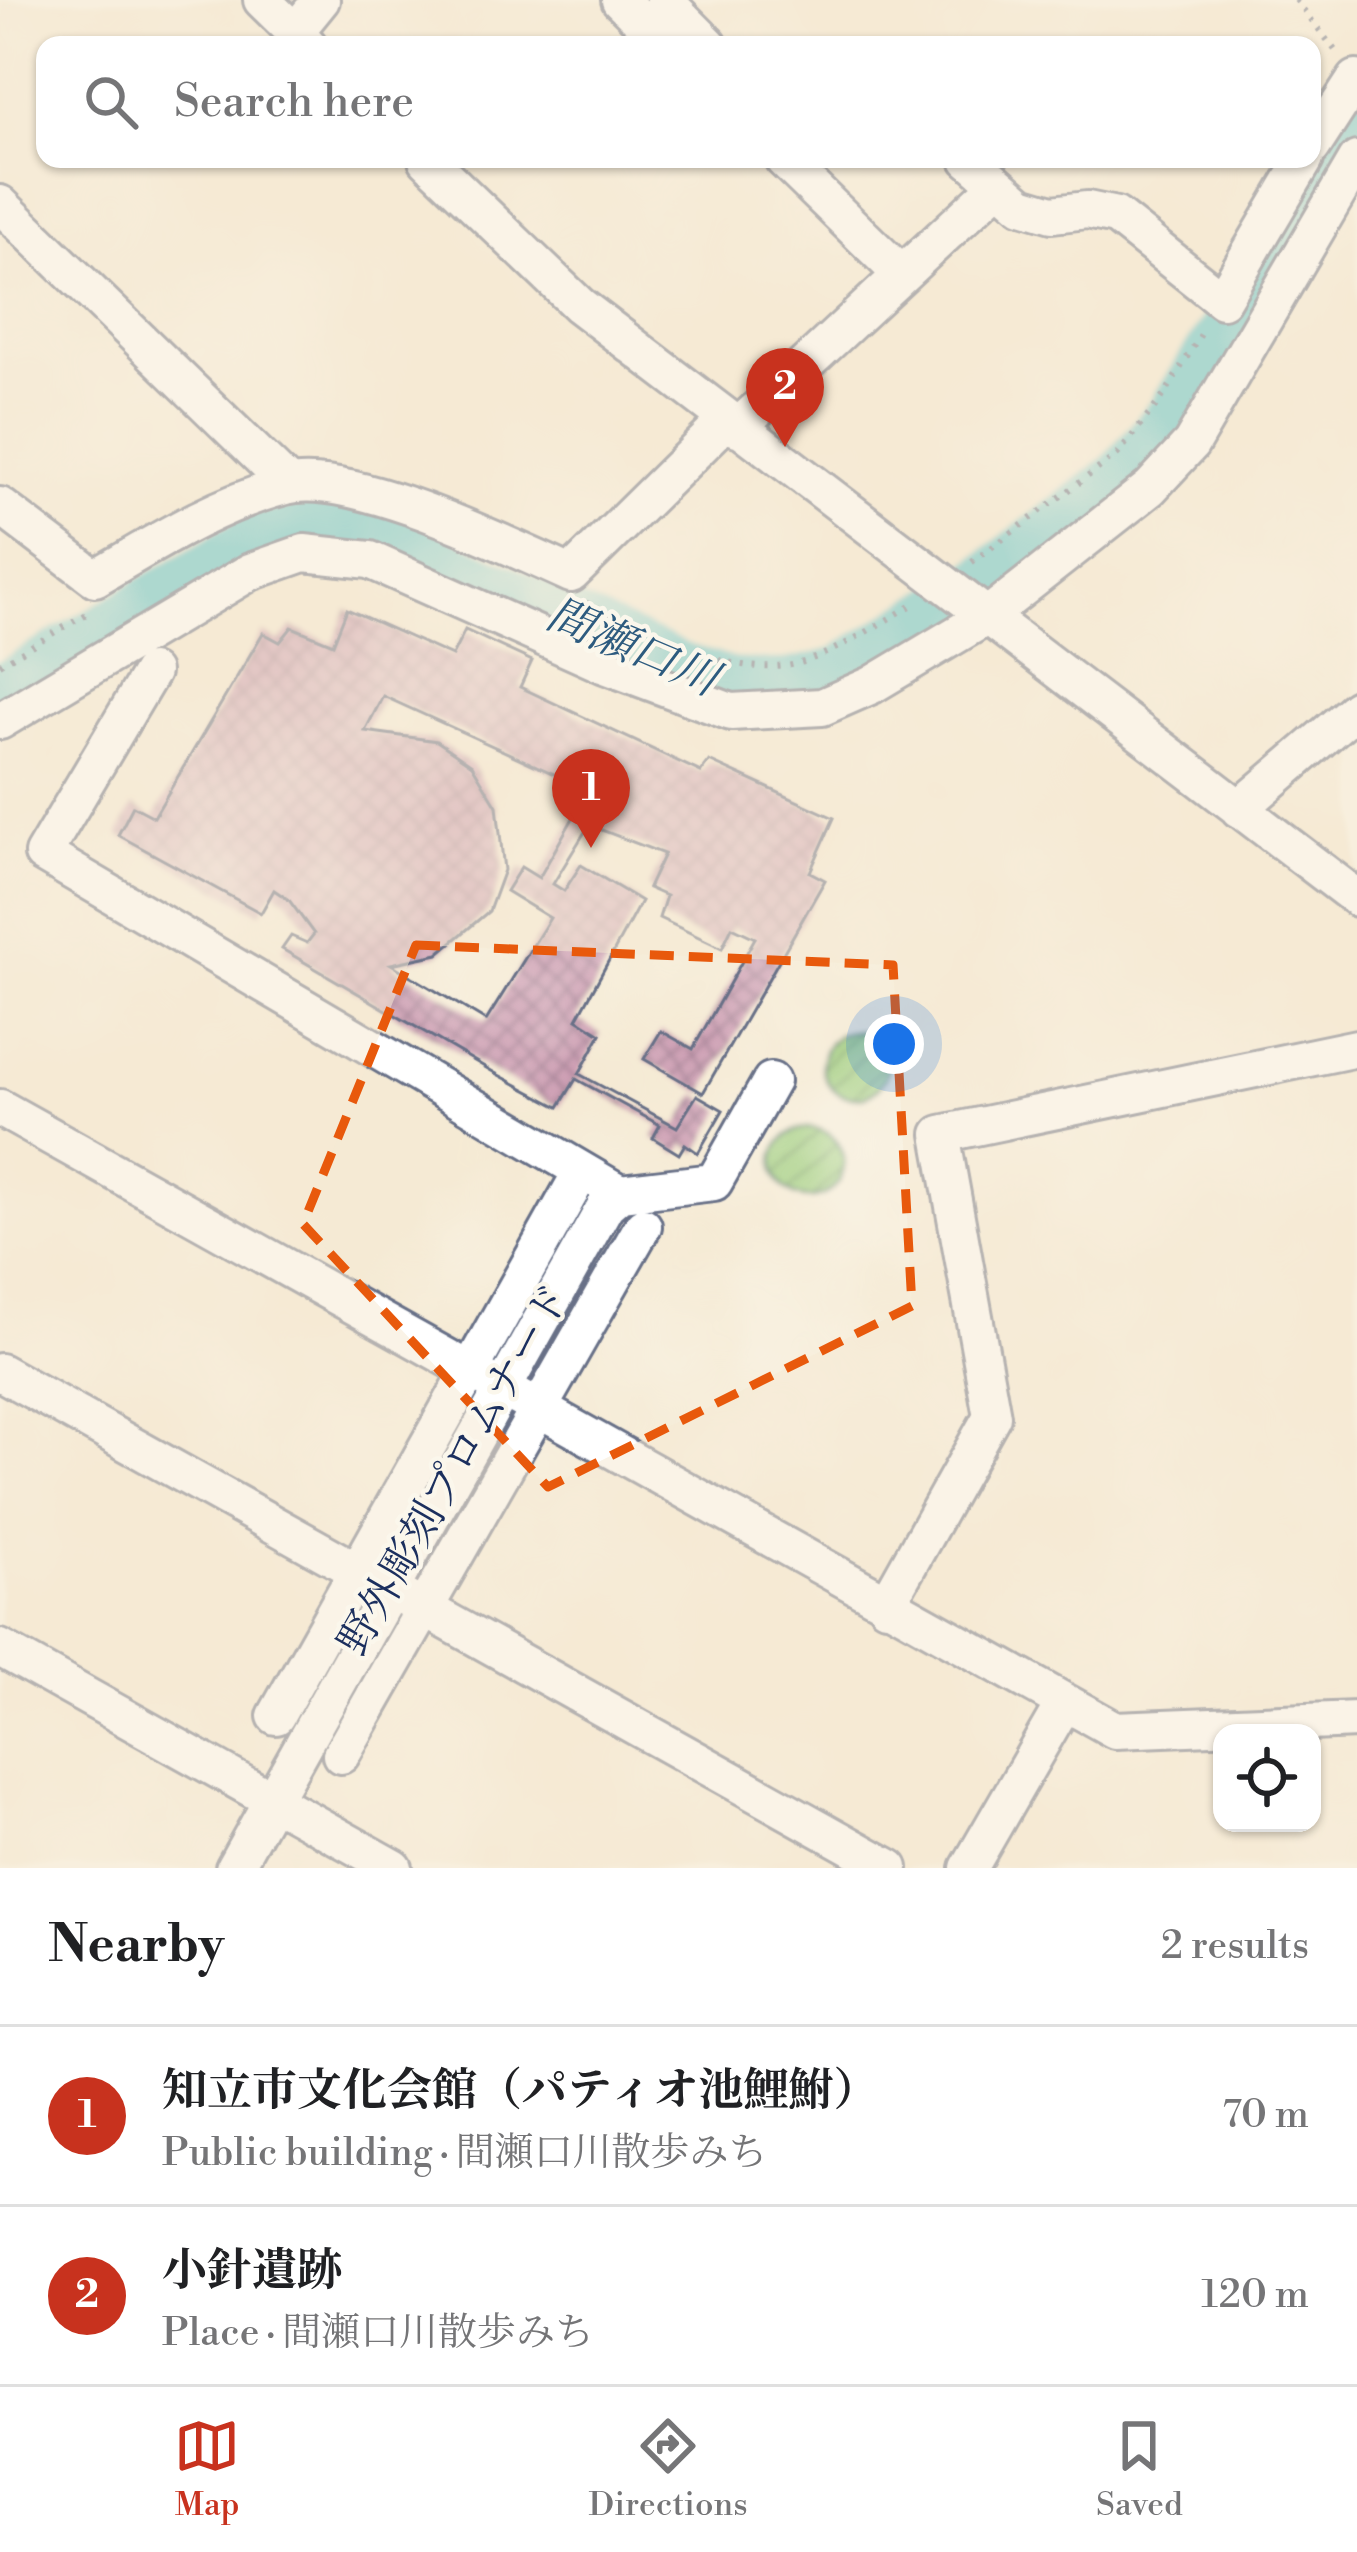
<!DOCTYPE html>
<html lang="en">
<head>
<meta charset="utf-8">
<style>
  :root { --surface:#fff; --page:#f2f2f2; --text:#202124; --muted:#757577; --line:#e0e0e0; --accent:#c8321e }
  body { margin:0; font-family:"Libre Bodoni","Noto Serif JP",serif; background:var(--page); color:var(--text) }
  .controls { position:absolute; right:36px; bottom:36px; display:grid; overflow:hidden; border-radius:24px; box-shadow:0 3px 9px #0004 }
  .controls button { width:108px; height:108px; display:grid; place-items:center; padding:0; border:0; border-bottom:3px solid var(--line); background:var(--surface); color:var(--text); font:60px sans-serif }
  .you { position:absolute; left:894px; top:1044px; width:42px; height:42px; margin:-30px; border:9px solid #fff; border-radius:50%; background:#1a73e8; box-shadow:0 0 0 18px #1a73e833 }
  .badge { display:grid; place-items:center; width:78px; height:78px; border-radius:50%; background:var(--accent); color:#fff; font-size:39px; font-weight:700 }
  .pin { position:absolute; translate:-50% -99px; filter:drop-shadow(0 3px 6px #0008) }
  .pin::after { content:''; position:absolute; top:63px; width:42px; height:36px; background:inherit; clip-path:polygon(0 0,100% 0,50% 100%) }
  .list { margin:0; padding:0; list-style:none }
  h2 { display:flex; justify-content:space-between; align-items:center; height:156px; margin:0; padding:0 48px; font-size:51px }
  h2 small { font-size:39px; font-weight:400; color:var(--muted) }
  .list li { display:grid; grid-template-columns:78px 1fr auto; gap:36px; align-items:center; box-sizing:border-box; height:180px; padding:0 48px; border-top:3px solid var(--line) }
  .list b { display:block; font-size:45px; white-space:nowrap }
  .list p { margin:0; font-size:39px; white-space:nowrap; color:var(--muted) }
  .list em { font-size:39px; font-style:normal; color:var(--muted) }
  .icon { flex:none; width:66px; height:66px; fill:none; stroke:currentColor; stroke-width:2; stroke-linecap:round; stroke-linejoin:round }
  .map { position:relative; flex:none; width:1357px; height:1868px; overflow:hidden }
  .search { position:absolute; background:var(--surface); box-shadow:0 3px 9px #0004; left:36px; right:36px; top:36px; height:132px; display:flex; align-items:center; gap:30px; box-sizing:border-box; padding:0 42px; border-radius:24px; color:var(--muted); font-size:45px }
  .sheet { height:516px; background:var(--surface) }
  nav { display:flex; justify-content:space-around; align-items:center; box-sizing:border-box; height:168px; border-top:3px solid var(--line); background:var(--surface); font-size:33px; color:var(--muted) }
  nav a { display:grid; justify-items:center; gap:6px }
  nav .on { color:var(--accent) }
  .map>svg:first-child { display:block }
  .garden { fill:url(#garden-furrows); stroke:#5c7d6c; stroke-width:3 }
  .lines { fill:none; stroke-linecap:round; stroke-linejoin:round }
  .river { stroke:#56c3cb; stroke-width:60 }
  .building { fill:url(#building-cross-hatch); fill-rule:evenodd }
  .minor-casing { stroke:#677087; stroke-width:42 }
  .path { stroke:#677087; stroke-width:6; stroke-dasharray:3 9; stroke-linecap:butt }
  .minor { stroke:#fff; stroke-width:36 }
  .marked { fill:none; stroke:#e8590c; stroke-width:9; stroke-dasharray:24 15; stroke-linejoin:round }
  .labels { text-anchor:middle; stroke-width:9; stroke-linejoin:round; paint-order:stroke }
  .street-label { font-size:42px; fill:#1b2f5e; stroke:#fbf7ec }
  .water-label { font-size:45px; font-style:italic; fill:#2d5b7f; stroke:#fbf7ec }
</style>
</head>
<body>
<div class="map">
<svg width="1357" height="1868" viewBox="0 0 1357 1868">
  <defs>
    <pattern id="garden-furrows" width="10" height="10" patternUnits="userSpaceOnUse" patternTransform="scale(3)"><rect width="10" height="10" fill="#9ccb79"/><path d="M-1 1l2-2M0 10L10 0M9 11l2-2" fill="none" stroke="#7ea566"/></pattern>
    <pattern id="building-cross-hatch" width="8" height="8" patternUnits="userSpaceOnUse" patternTransform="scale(3)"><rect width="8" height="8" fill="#cd9fb4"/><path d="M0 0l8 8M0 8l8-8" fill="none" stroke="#a68296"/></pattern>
  </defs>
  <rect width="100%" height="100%" fill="#fbf7ec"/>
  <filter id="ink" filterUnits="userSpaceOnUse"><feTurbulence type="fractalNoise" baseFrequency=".00833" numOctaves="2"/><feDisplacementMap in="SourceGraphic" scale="24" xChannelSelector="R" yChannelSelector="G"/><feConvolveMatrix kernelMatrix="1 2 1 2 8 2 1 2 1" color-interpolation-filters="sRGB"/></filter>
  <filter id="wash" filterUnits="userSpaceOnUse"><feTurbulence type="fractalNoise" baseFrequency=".004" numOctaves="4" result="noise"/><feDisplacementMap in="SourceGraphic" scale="48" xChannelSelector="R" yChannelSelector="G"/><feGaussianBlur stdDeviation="2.7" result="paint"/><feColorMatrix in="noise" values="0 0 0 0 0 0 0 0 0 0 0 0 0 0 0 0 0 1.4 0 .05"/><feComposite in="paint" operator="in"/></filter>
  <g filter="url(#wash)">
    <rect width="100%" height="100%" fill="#f5ead4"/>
    <path class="garden" d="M822 1064a33 33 0 1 1 66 0a33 33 0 1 1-66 0Z
      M774 1163a35 35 0 1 1 70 0a35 35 0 1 1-70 0Z"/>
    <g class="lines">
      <path class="river" d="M0 695 258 542 333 531 375 537 676 671 730 688 785 690 840 677 983 587 1123 480 1174 419 1357 128"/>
    </g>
    <g id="blocks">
      <path class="building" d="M347 609 452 656 465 630 532 661 520 687 701 772 709 761 834 818 810 872 825 880 703 1093 644 1059 661 1031 693 1049 755 938 732 927 722 948 659 918 666 896 648 888 664 854 589 825 553 884 564 891 581 865 641 901 577 1019 601 1034 579 1074 677 1127 697 1095 723 1110 698 1153 685 1144 679 1154 653 1138 660 1125 576 1079 559 1107 495 1073 282 949 291 936 307 943 314 934 289 900 274 890 261 913 118 835 133 806 154 817 263 633 280 642 292 627 333 644ZM383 696 589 790 539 878 521 867 506 891 550 918 486 1021 391 964 438 954 489 911 504 870 497 806 472 765 437 741 365 731Z"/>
    </g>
  </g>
  <g filter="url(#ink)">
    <use href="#blocks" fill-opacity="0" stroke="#677087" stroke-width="3"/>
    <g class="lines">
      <defs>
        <path id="minor" d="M262 0 308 45
          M620 0 666 45
          M664 0 709 45
          M295 32 321 0
          M1312 147 1356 79
          M427 159 579 305 1357 898
          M783 159 901 274
          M969 159 1022 205 1052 214 1087 210 1116 216 1222 300 1305 159
          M0 204 289 485
          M737 428 996 187
          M0 506 95 578C155 543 216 504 285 486 351 469 508 546 571 574L727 420
          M151 672 43 854 620 1193
          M0 721 250 572 304 553 370 560 605 665 731 712 822 707 872 685 986 617 1150 488 1191 444 1357 160
          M1239 809 1357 708
          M0 1108 1115 1730 1357 1720
          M0 1372 890 1868
          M886 1605 992 1416 941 1134 1357 1048
          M0 1648 394 1868
          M276 1716 573 1187
          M341 1755 643 1226
          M234 1868 606 1205 620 1193 714 1182 771 1081
          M969 1868 1063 1705"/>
      </defs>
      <use href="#minor" class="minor-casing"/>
      <path class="path" d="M1296 0 1338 54
        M972 562 1118 454 1165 394 1204 329
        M586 603C649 631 739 687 809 660 847 646 883 621 918 602
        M0 664 90 612"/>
      <use href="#minor" class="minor"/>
    </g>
  </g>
  <path d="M0 0H1357V1868H0ZM416 945 893 965 912 1306 548 1487 303 1224Z" fill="#f5ead4" fill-opacity=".55" fill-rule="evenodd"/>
  <path class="marked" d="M416 945 893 965 912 1306 548 1487 303 1224Z"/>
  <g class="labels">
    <g class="street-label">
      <text transform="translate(453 1469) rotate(-60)" y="15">野外彫刻プロムナード</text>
    </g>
    <g class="water-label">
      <text transform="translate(633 646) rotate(23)" y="16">間瀬口川</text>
    </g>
  </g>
</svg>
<div class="controls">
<button><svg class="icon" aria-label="locate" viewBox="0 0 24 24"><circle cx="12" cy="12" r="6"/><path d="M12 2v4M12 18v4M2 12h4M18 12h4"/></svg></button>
</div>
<div class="you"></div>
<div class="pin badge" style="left:591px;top:848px">1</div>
<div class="pin badge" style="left:785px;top:447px">2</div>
<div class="search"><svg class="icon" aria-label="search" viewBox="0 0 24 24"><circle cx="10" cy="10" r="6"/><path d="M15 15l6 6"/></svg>Search here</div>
</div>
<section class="sheet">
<h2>Nearby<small>2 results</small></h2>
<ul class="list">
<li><span class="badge">1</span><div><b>知立市文化会館（パティオ池鯉鮒）</b><p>Public building · 間瀬口川散歩みち</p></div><em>70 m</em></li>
<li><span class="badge">2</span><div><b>小針遺跡</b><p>Place · 間瀬口川散歩みち</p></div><em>120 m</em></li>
</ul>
</section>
<nav>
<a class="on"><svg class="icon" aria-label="map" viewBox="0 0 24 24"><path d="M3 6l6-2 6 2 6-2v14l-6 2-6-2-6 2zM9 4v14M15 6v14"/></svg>Map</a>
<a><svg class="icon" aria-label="directions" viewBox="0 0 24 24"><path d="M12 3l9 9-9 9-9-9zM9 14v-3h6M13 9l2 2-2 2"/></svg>Directions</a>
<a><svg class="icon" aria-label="saved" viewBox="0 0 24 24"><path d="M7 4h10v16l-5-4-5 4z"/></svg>Saved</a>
</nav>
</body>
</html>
